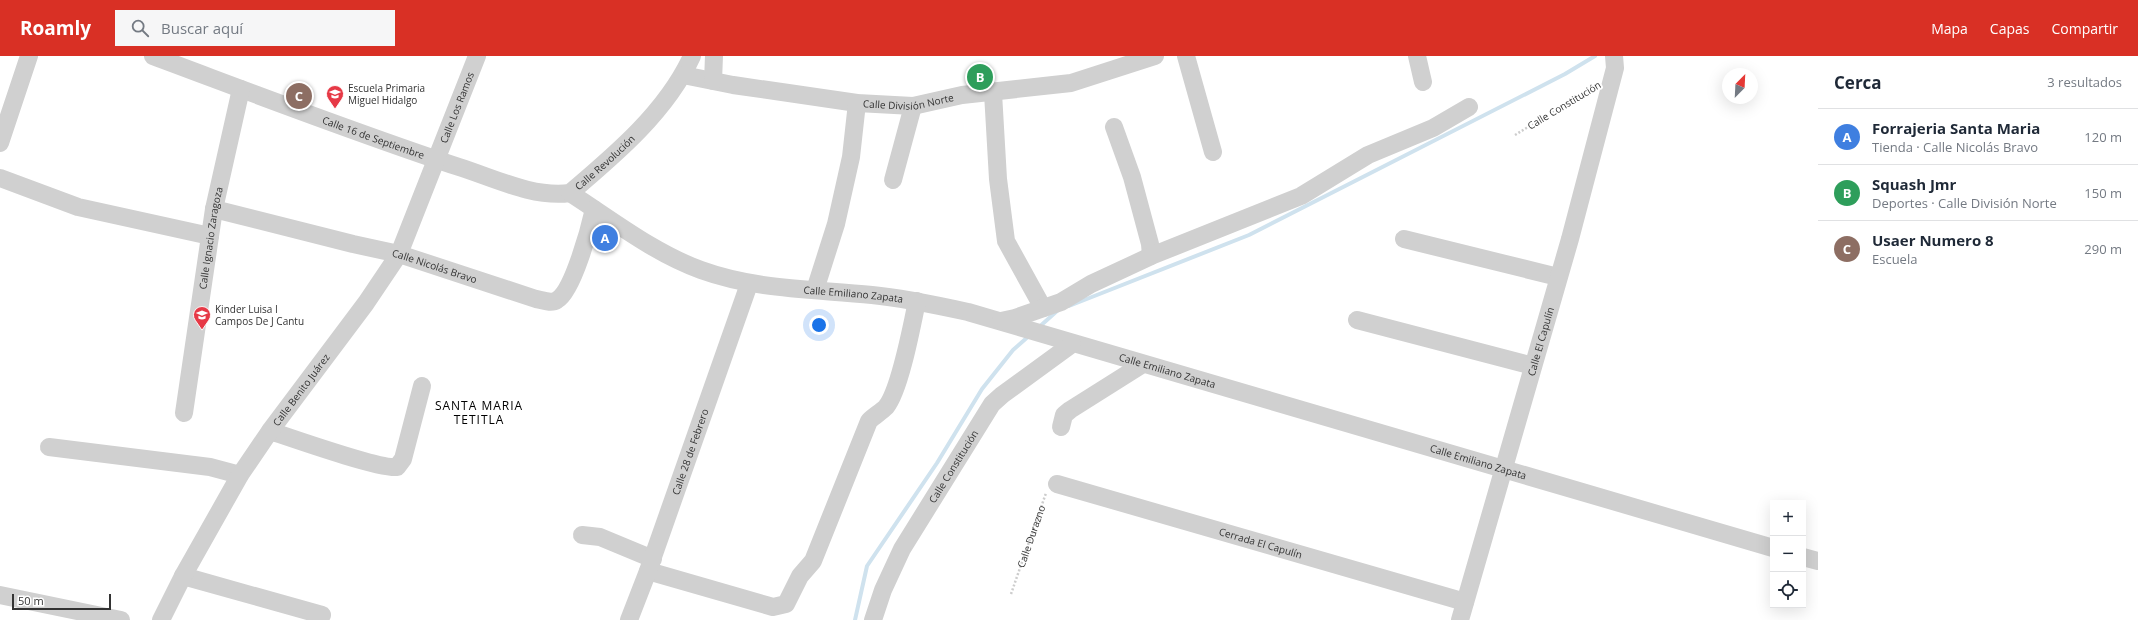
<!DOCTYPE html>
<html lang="es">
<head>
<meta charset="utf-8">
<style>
  :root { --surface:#fff; --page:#f6f6f7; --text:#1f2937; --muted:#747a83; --line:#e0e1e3; --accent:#d93025 }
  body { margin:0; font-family:"Open Sans",sans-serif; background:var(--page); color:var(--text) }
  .controls { position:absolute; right:12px; bottom:12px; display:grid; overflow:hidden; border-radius:0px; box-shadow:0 4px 16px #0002 }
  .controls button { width:36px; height:36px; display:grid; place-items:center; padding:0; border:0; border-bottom:1px solid var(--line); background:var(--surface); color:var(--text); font:20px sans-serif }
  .compass { position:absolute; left:1722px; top:12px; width:36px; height:36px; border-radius:50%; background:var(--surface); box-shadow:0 4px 16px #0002; rotate:24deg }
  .scale { position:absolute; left:12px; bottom:10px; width:99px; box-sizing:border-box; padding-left:4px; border:2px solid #333; border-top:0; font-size:11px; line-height:14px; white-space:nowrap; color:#333; -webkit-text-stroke:3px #fff; paint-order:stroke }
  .you { position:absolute; left:819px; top:269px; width:14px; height:14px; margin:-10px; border:3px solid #fff; border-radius:50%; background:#1a73e8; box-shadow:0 0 0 6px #1a73e833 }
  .badge { display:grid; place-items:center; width:26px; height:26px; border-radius:50%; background:var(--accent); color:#fff; font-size:13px; font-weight:700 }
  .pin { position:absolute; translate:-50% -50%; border:2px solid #fff; box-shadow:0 1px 4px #0006 }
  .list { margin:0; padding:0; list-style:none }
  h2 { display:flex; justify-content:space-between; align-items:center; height:52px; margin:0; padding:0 16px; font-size:17px }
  h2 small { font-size:13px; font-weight:400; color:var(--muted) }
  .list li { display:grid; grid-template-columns:26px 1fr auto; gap:12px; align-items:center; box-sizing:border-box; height:56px; padding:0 16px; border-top:1px solid var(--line) }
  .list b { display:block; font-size:15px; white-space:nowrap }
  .list p { margin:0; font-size:13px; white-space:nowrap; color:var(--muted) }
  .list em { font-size:13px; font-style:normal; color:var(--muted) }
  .icon { flex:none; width:22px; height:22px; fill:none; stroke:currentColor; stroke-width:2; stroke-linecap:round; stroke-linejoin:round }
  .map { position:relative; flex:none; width:1818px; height:564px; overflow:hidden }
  header { display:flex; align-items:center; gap:24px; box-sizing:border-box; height:56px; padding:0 20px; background:var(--accent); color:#fff }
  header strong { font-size:19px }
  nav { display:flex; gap:22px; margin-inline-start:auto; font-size:14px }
  .search { width:280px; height:36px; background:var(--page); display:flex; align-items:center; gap:10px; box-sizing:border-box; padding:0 14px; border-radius:0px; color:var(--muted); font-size:15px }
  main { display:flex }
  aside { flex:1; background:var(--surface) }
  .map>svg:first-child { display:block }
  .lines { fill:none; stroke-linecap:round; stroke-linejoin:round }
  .stream { stroke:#cfe2ee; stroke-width:4 }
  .path { stroke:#cdcdcd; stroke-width:2.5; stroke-dasharray:2 2; stroke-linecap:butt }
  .minor { stroke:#d0d0d0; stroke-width:18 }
  .labels { text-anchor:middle; stroke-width:4; stroke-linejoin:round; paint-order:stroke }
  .poi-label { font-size:10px; fill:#333; stroke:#fff; text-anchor:start }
  .street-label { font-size:10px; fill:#333; stroke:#fff }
  .quarter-label { font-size:12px; letter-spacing:1px; fill:#000; stroke:#fff }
</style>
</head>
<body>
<header>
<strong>Roamly</strong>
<div class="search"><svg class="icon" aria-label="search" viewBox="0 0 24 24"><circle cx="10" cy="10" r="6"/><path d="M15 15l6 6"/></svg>Buscar aquí</div>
<nav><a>Mapa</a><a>Capas</a><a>Compartir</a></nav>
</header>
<main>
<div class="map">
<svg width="1818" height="564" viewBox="0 0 1818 564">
  <rect width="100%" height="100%" fill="#fff"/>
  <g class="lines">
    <path class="stream" d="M1069 250 1249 179 1565 18 1595 0
      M1038 272 1057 255
      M855 564 867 510 937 407 982 333 1013 294 1030 279"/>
    <g class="path">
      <path d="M1515 79 1595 30"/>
      <path id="s1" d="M1011 538 1046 437"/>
    </g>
    <g class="minor">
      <path id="s2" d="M153 0C255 38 356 77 459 111 494 122 533 142 570 137 616 98 667 55 692 0"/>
      <path d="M1186 0 1213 96"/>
      <path d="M1417 0 1423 26"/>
      <path id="s3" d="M683 19 733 29 857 47 913 50 962 39 1071 27 1155 0"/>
      <path d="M713 25 714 0"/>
      <path d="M993 37 998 123 1006 185 1043 252"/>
      <path d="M1114 71 1132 121 1150 188 1151 200"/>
      <path d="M0 87 29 0"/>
      <path d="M0 122 78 151 210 180"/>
      <path d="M893 124 913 50"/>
      <path id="s4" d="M570 137C612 164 654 197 701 214 756 234 814 233 872 239 904 242 936 249 968 256L1773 492"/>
      <path id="s5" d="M214 153 353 188 399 198 536 243C542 244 551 248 557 244 573 235 590 171 594 153"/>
      <path d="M1404 183 1558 221"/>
      <path d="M815 234 836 168 851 101 857 47"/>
      <path d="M1357 264 1533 310"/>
      <path d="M1001 265 1015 262 1061 246 1091 228 1151 200 1301 140 1368 99 1433 72 1469 51"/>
      <path id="s6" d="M184 357 214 153 241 33"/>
      <path d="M1061 371 1064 359 1070 354 1143 308"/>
      <path d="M270 375C291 382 382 414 397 411L403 403 422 330"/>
      <path d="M49 391 210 411 240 419"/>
      <path id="s7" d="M1057 428 1465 546"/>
      <path d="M582 479 600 481 653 503"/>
      <path d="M1803 501 1818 505"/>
      <path d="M648 515 773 551 786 548 800 520 813 505 869 365C874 360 881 356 886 351 900 334 912 269 917 245"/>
      <path d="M183 520 322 559"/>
      <path d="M0 539 121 564"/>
      <path id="s8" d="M161 564 183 520 240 419 270 375 366 247 399 198 477 0"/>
      <path id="s9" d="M629 564 648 515 749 228"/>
      <path id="s10" d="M873 564 883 534 902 493 992 348 1002 339 1072 288"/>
      <path id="s11" d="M1460 564 1570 183 1615 12 1614 0"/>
    </g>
  </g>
  <defs>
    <symbol id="school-pin" viewBox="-11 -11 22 30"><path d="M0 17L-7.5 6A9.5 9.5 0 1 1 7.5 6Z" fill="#e63946" stroke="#fff"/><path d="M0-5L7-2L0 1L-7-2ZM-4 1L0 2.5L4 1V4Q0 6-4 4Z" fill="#fff"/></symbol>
  </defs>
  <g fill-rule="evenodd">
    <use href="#school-pin" x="325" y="28" width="20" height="27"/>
    <use href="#school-pin" x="192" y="249" width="20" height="27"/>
  </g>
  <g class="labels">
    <g class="poi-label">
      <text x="348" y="36">Escuela Primaria<tspan x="348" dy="12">Miguel Hidalgo</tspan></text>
      <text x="215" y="257">Kinder Luisa I<tspan x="215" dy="12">Campos De J Cantu</tspan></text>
    </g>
    <g class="street-label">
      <text dy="4" stroke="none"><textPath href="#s3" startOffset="228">Calle División Norte</textPath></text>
      <text transform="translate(1564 49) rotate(-31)" y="4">Calle Constitución</text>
      <text dy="4" stroke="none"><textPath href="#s8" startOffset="595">Calle Los Ramos</textPath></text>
      <text dy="4" stroke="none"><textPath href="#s2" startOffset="235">Calle 16 de Septiembre</textPath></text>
      <text dy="4" stroke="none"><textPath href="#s2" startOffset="487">Calle Revolución</textPath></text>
      <text dy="4" stroke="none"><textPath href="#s6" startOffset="177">Calle Ignacio Zaragoza</textPath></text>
      <text dy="4" stroke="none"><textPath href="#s5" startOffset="228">Calle Nicolás Bravo</textPath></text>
      <text dy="4" stroke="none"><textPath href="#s4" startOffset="307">Calle Emiliano Zapata</textPath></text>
      <text dy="4" stroke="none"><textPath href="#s11" startOffset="290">Calle El Capulín</textPath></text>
      <text dy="4" stroke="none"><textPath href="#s4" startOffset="631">Calle Emiliano Zapata</textPath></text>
      <text dy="4" stroke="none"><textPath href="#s8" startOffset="270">Calle Benito Juárez</textPath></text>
      <text dy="4" stroke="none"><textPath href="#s9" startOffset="179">Calle 28 de Febrero</textPath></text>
      <text dy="4" stroke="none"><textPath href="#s4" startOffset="955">Calle Emiliano Zapata</textPath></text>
      <text dy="4" stroke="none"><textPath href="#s10" startOffset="174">Calle Constitución</textPath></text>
      <text dy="4" stroke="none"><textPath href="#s1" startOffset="61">Calle Durazno</textPath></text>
      <text dy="4" stroke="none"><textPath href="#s7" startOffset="212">Cerrada El Capulín</textPath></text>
    </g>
    <g class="quarter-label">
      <text x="479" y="354">SANTA MARIA<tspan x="479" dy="14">TETITLA</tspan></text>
    </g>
  </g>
</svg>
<div class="controls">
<button>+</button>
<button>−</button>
<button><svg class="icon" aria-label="locate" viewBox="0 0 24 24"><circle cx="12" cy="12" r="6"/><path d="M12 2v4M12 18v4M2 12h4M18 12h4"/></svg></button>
</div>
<svg class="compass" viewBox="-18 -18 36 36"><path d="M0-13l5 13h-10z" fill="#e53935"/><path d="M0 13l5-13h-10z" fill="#747a83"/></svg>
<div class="scale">50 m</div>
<div class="you"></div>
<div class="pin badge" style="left:605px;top:182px;background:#3f7fe0">A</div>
<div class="pin badge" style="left:980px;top:21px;background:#2e9e5b">B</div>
<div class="pin badge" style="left:299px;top:40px;background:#8d6e63">C</div>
</div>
<aside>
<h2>Cerca<small>3 resultados</small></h2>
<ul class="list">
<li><span class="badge" style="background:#3f7fe0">A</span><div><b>Forrajeria Santa Maria</b><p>Tienda · Calle Nicolás Bravo</p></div><em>120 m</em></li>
<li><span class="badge" style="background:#2e9e5b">B</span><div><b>Squash Jmr</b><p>Deportes · Calle División Norte</p></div><em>150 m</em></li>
<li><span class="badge" style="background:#8d6e63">C</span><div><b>Usaer Numero 8</b><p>Escuela</p></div><em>290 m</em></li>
</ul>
</aside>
</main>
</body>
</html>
